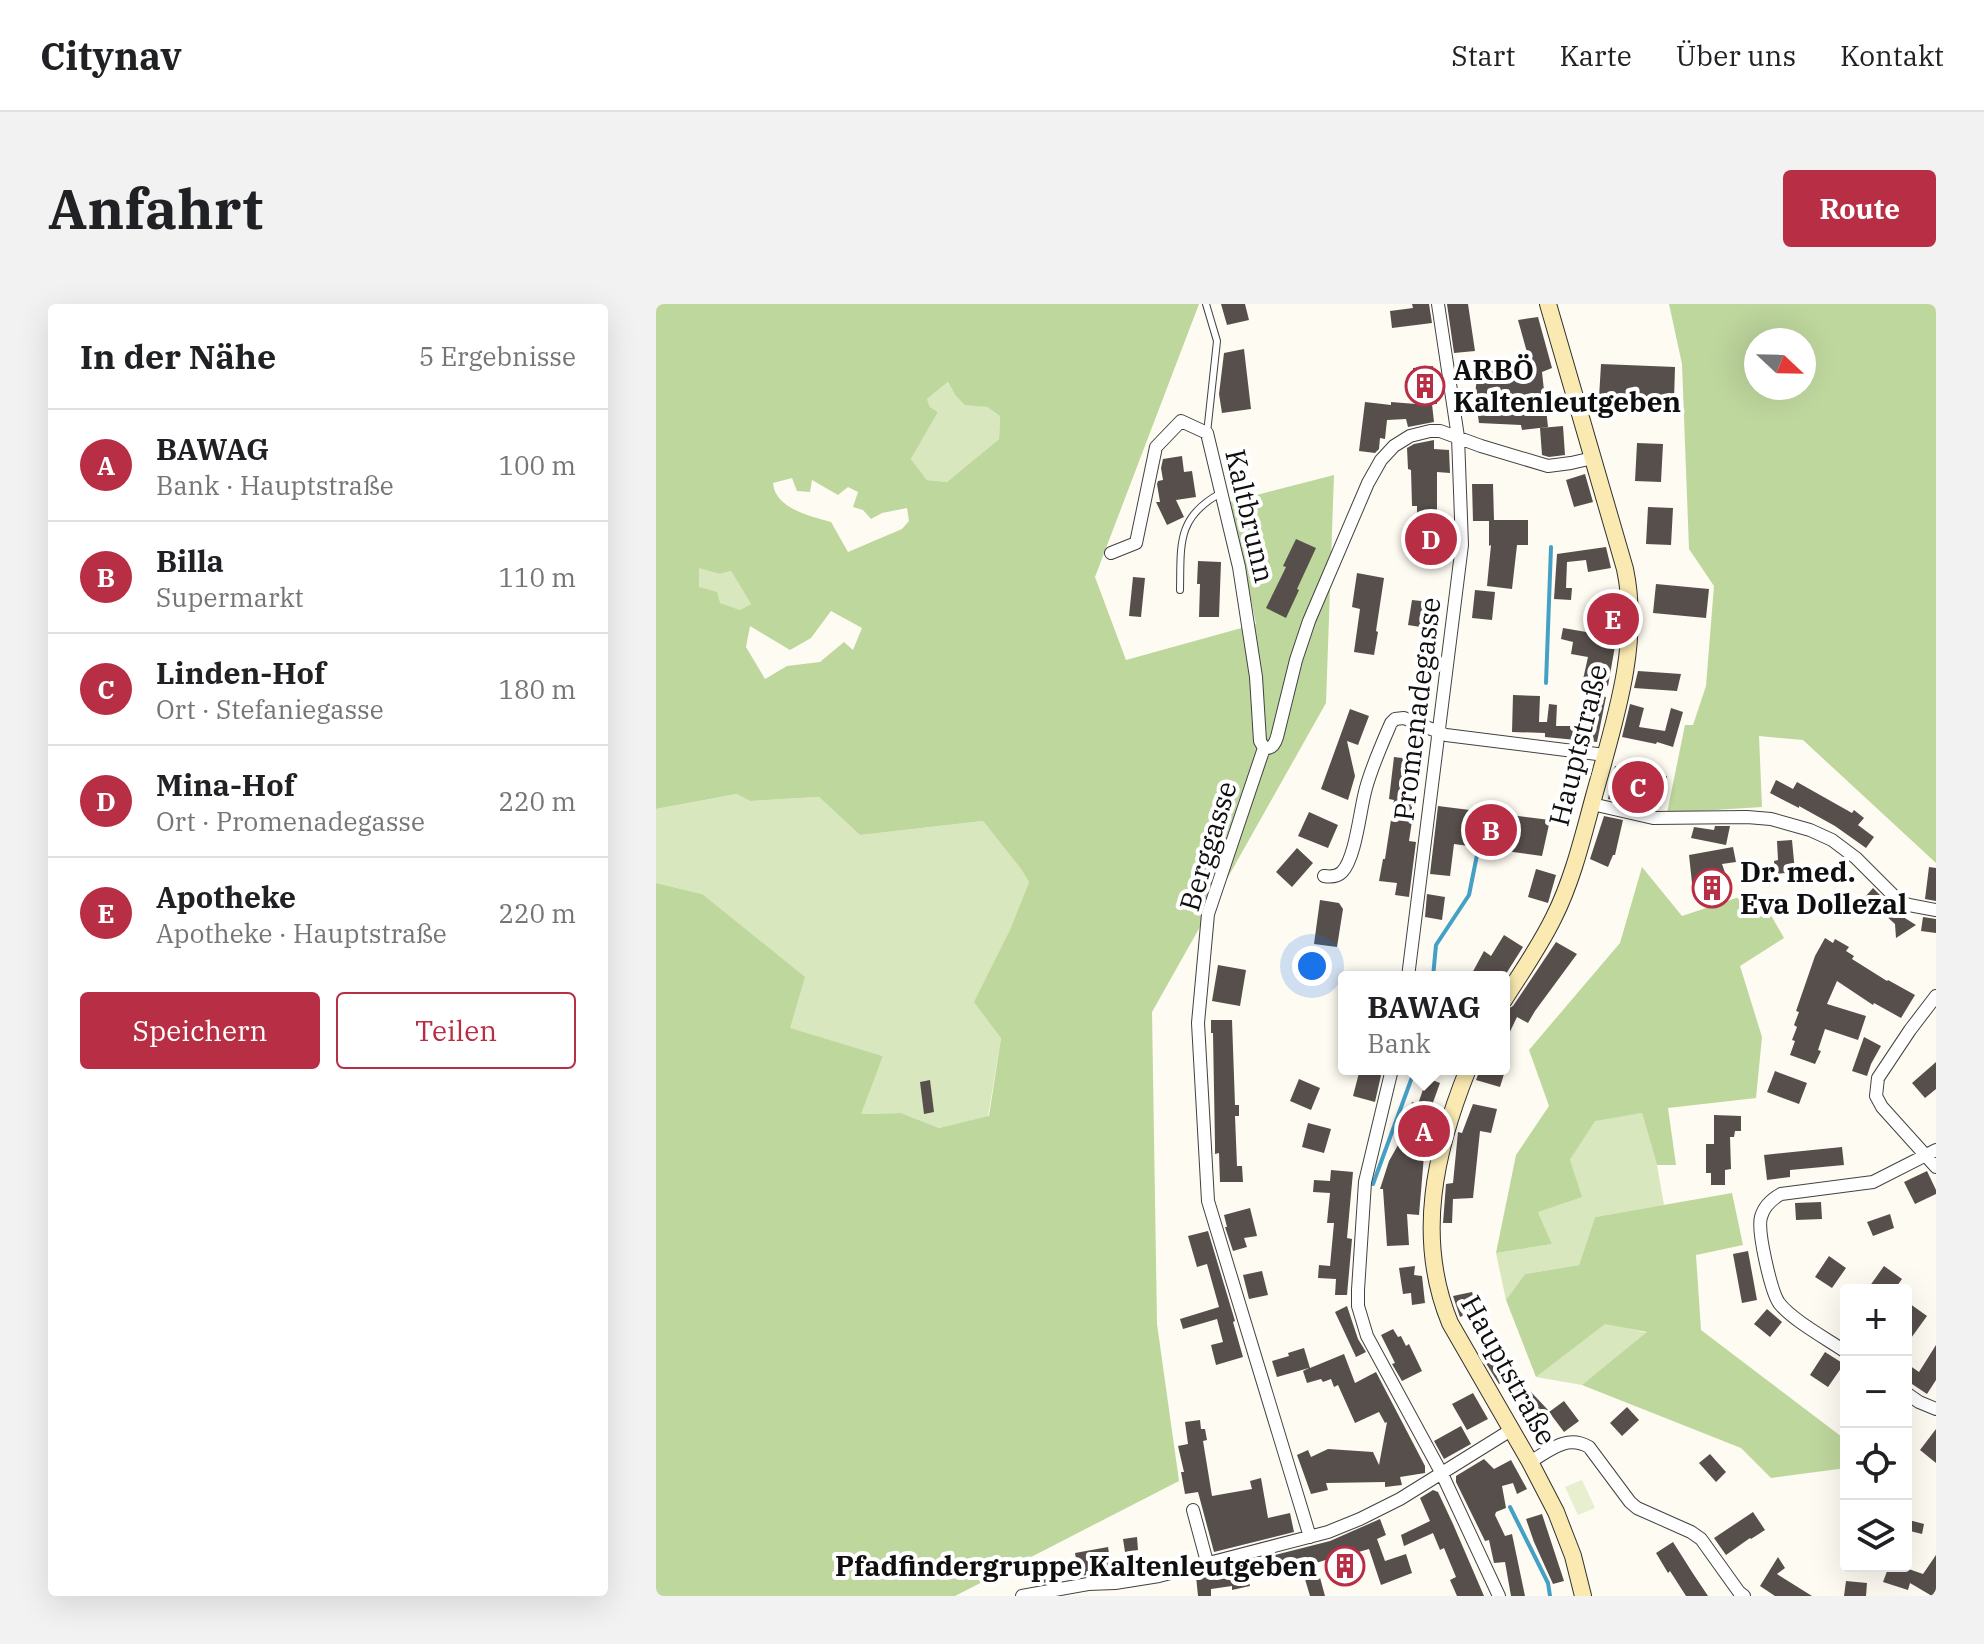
<!DOCTYPE html>
<html lang="de">
<head>
<meta charset="utf-8">
<style>
  :root { --surface:#fff; --page:#f2f2f2; --text:#202124; --muted:#757577; --line:#e0e0e0; --accent:#b82e44 }
  body { margin:0; font-family:"IBM Plex Serif",serif; background:var(--page); color:var(--text) }
  .controls { position:absolute; right:24px; bottom:24px; display:grid; overflow:hidden; border-radius:8px; box-shadow:0 8px 32px #0002 }
  .controls button { width:72px; height:72px; display:grid; place-items:center; padding:0; border:0; border-bottom:2px solid var(--line); background:var(--surface); color:var(--text); font:40px sans-serif }
  .compass { position:absolute; left:1088px; top:24px; width:72px; height:72px; border-radius:50%; background:var(--surface); box-shadow:0 8px 32px #0002; rotate:112deg }
  .you { position:absolute; left:656px; top:662px; width:28px; height:28px; margin:-20px; border:6px solid #fff; border-radius:50%; background:#1a73e8; box-shadow:0 0 0 12px #1a73e833 }
  .badge { display:grid; place-items:center; width:52px; height:52px; border-radius:50%; background:var(--accent); color:#fff; font-size:26px; font-weight:700 }
  .pin { position:absolute; translate:-50% -50%; border:4px solid #fff; box-shadow:0 2px 8px #0006 }
  .popup { position:absolute; left:682px; top:667px; width:172px; height:104px; box-sizing:border-box; display:grid; place-content:center; border-radius:8px; background:var(--surface); filter:drop-shadow(0 2px 6px #0005); font-size:26px; white-space:nowrap; color:var(--muted) }
  .popup b { font-size:30px; color:var(--text) }
  .popup::after { content:''; position:absolute; left:50%; top:100%; margin-left:-16px; border:16px solid transparent; border-top-color:var(--surface) }
  .list { margin:0; padding:0; list-style:none }
  h2 { display:flex; justify-content:space-between; align-items:center; height:104px; margin:0; padding:0 32px; font-size:34px }
  h2 small { font-size:26px; font-weight:400; color:var(--muted) }
  .list li { display:grid; grid-template-columns:52px 1fr auto; gap:24px; align-items:center; box-sizing:border-box; height:112px; padding:0 32px; border-top:2px solid var(--line) }
  .list b { display:block; font-size:30px; white-space:nowrap }
  .list p { margin:0; font-size:26px; white-space:nowrap; color:var(--muted) }
  .list em { font-size:26px; font-style:normal; color:var(--muted) }
  .actions { display:flex; gap:16px; padding:24px 32px }
  .actions a { flex:1; padding:18px 0; border:2px solid var(--accent); border-radius:8px; text-align:center; font-size:28px; color:var(--accent) }
  .actions .main { background:var(--accent); color:#fff }
  .icon { flex:none; width:44px; height:44px; fill:none; stroke:currentColor; stroke-width:2; stroke-linecap:round; stroke-linejoin:round }
  .map { position:relative; flex:none; width:1280px; height:1292px; overflow:hidden; border-radius:8px }
  header { display:flex; align-items:center; gap:48px; box-sizing:border-box; height:112px; padding:0 40px; background:var(--surface); border-bottom:2px solid var(--line) }
  header strong { font-size:38px }
  nav { display:flex; gap:44px; margin-inline-start:auto; font-size:28px }
  .intro { display:flex; align-items:center; justify-content:space-between; box-sizing:border-box; height:192px; padding:0 48px }
  h1 { margin:0; font-size:56px }
  .button { padding:20px 36px; border-radius:8px; background:var(--accent); color:#fff; font-size:28px; font-weight:700 }
  main { display:flex; gap:48px; padding:0 48px }
  aside { flex:1; background:var(--surface); border-radius:8px; box-shadow:0 8px 32px #0002 }
  .map>svg:first-child { display:block }
  .green { fill:#d8e7bd }
  .forest { fill:#bed79d; fill-rule:evenodd }
  .pitch { fill:#e7efcf }
  .lines { fill:none; stroke-linecap:round; stroke-linejoin:round }
  .stream { stroke:#45a0c6; stroke-width:4 }
  .building { fill:#574f4c }
  .service-casing { stroke:#424242; stroke-width:8 }
  .minor-casing { stroke:#424242; stroke-width:14 }
  .secondary-casing { stroke:#313131; stroke-width:18 }
  .service { stroke:#fff; stroke-width:6 }
  .minor { stroke:#fff; stroke-width:12 }
  .secondary { stroke:#faeab1; stroke-width:16 }
  .labels { text-anchor:middle; stroke-width:8; stroke-linejoin:round; paint-order:stroke }
  .poi-label { font-size:28px; font-weight:bold; fill:#0f0f0f; stroke:#fff; text-anchor:start }
  .street-label { font-size:28px; fill:#0f0f0f; stroke:#fff }
</style>
</head>
<body>
<header>
<strong>Citynav</strong>
<nav><a>Start</a><a>Karte</a><a>Über uns</a><a>Kontakt</a></nav>
</header>
<div class="intro"><h1>Anfahrt</h1><a class="button">Route</a></div>
<main>
<aside>
<h2>In der Nähe<small>5 Ergebnisse</small></h2>
<ul class="list">
<li><span class="badge">A</span><div><b>BAWAG</b><p>Bank · Hauptstraße</p></div><em>100 m</em></li>
<li><span class="badge">B</span><div><b>Billa</b><p>Supermarkt</p></div><em>110 m</em></li>
<li><span class="badge">C</span><div><b>Linden-Hof</b><p>Ort · Stefaniegasse</p></div><em>180 m</em></li>
<li><span class="badge">D</span><div><b>Mina-Hof</b><p>Ort · Promenadegasse</p></div><em>220 m</em></li>
<li><span class="badge">E</span><div><b>Apotheke</b><p>Apotheke · Hauptstraße</p></div><em>220 m</em></li>
</ul>
<div class="actions"><a class="main">Speichern</a><a>Teilen</a></div>
</aside>
<div class="map">
<svg width="1280" height="1292" viewBox="0 0 1280 1292">
  <rect width="100%" height="100%" fill="#fefbf2"/>
  <path class="green" d="M292 78 299 91 309 100 331 103 344 112 343 135 291 178 271 176 255 155 282 108 274 103 271 95Z
    M43 263 64 270 75 267 95 300 84 306 63 299 43 283Z
    M82 490 94 497 163 493 204 531 327 517 365 565 373 578 353 628 345 734 332 813 283 824 245 809 204 810 227 752 133 724 46 590 0 579V505Z
    M986 809 1001 861 1008 901 939 913 923 961 869 970 850 996 840 949 896 940 882 908 939 816Z
    M949 1019 992 1029 926 1081 880 1073Z"/>
  <path class="forest" d="M0 0H543L439 273 470 356 600 320 574 198 678 171 670 399 496 708 501 1020 523 1177 299 1292H0V579L46 590 149 673 134 724 227 752 205 810 245 809 283 824 333 812 345 734 318 698 353 628 373 578 365 565 327 517 204 531 163 493 94 497 81 490 0 505ZM292 78 299 91 309 101 331 103 344 112 343 135 291 178 271 176 255 155 282 108 274 103 271 95ZM136 174 141 187 154 188 156 176 182 191 192 183 202 188 197 203 207 206 215 215 226 209 251 204 253 217 246 225 192 248 175 218C155 212 119 205 117 179ZM43 264 64 270 75 267 95 300 84 306 64 299 61 288 43 283ZM175 307 206 324 197 346 188 338 164 358 131 362 109 375 90 343 94 322 134 346 155 334Z
    M1013 0H1280V559L1147 436 1103 432 1106 503 1011 509 1029 421H1037L1050 382 1058 282 1033 245 1026 60ZM1100 36H1148V84H1100Z
    M986 563 1026 612 1101 587 1128 634 1084 662 1106 733 1100 794 1012 804 1020 861H1001L986 809 939 817 914 856 926 893 882 908 896 940 840 949 860 851 893 802 873 746 964 639Z
    M1076 889 1087 941 1040 951 1045 1026 1190 1136V1164L1115 1174 1085 1144 926 1081 991 1028 949 1020 880 1073 850 996 869 970 923 961 939 913Z"/>
  <path class="pitch" d="M926 1176 939 1204 922 1211 909 1183Z"/>
  <g class="lines">
    <path class="stream" d="M890 379 895 243
      M777 673 780 641 813 591 822 546
      M717 880 759 765
      M854 1203 892 1279 894 1292"/>
  </g>
  <path class="building" d="M565 0H589L593 16 571 21Z
    M756 0H773L776 19 736 24 734 7 757 4Z
    M791 0H812L819 47 798 49Z
    M882 13 896 64 886 68 892 123 866 126 865 121 823 119 819 90 823 58 840 61 842 73 873 69 869 53 872 52 862 16Z
    M588 45 595 105 566 109 563 90 568 49Z
    M945 60 1019 63 1018 97 943 94Z
    M777 62 781 100H776L778 118 752 123 750 115 731 116 729 135 724 134 723 145 719 149 703 147 709 98 735 101V98L760 100 757 64Z
    M907 122 909 151 893 153 886 151 884 124Z
    M778 136V145L793 146 794 169 781 168V214H786V256H761V202H756L755 166 752 165 751 144 758 140Z
    M981 139 1007 140 1005 178 979 177Z
    M526 152 528 168 536 167 540 193 520 196 528 213 511 221 500 198H504L501 180 502 177 507 176 505 164 507 155Z
    M929 170 937 198 918 203 910 176Z
    M816 180H837L838 216H872V241H861L856 285 831 282 835 241 833 242V217H817Z
    M992 203 1017 204 1015 241 990 240Z
    M640 235 660 244 641 285 643 286 630 314 610 304 630 263 627 262Z
    M950 243 955 264 932 268 930 256 911 258 910 284H916L915 296 898 295 901 250Z
    M542 257 565 258 563 313H543L544 280H541Z
    M701 269 728 274 720 327 722 328 718 351 698 348 704 305 696 303Z
    M477 273 489 274 485 313 473 312Z
    M1000 280 1053 285 1050 314 997 309Z
    M819 286 839 288 836 316 816 314Z
    M756 296 774 298 773 305 775 311 772 317 771 324 752 321Z
    M943 308H962V325L952 382 926 380 932 353 915 350 917 338 905 335 907 324 942 330Z
    M982 367 1025 370 1021 387 978 384Z
    M931 388 950 393 941 438 889 433V429L856 428 857 391 884 392 883 418H891L893 400 901 401 900 422H920L921 420H924Z
    M974 400 988 404 983 423 1009 427 1015 404 1027 408 1017 443 1001 438 1000 440 966 433Z
    M694 405 713 412 702 441 691 437 699 472 692 496 665 485Z
    M738 453 763 456 754 517H756L753 537 760 538 753 593 739 591 741 579 723 577 727 555H729L738 496 733 495Z
    M959 462 1011 472 1004 504 952 495Z
    M1120 476 1137 485 1141 478 1196 509 1198 506 1208 514 1202 521 1218 533 1210 544 1179 522 1143 502V504L1114 489Z
    M782 502 894 516 886 552 798 540 794 572 774 570Z
    M653 508 682 521 672 544 642 532Z
    M948 512 967 516 959 551H957L952 563 934 555Z
    M1059 522H1074L1070 541 1035 534 1038 523 1058 526Z
    M1136 536 1139 568 1119 570 1118 557 1122 556 1121 537Z
    M1077 543 1080 558 1066 560 1076 589 1062 593 1061 590 1042 596 1036 579 1033 551Z
    M641 544 657 559 636 583 620 568Z
    M1273 563 1280 564V597L1269 595Z
    M880 565 900 571 892 599 872 593Z
    M1217 584 1237 604 1236 606 1260 621 1240 634 1239 620 1209 593Z
    M771 590 789 593 786 616 769 613Z
    M664 596 683 599 687 605 681 643 658 640Z
    M1267 613 1280 615V629L1265 627Z
    M848 631 867 643 848 673H814L828 647 835 652Z
    M1169 634 1177 639 1179 635 1193 643 1190 647 1198 652 1196 655 1231 677 1232 676 1259 691 1245 714 1218 699 1217 701 1181 677 1171 700 1210 712 1202 736 1169 725 1162 746 1165 747 1159 760 1134 751 1139 737 1136 736 1141 723 1138 721 1143 708 1140 707 1159 652Z
    M900 638 921 650 879 707 872 719 861 713 848 740V707L857 702Z
    M562 661 590 666 584 702 556 697Z
    M555 716H576L579 801H583V812H579L581 862H586L587 878H564L563 849 559 850V841L557 729H555Z
    M1208 733 1225 742 1215 760 1211 772 1196 767Z
    M1280 758V785L1269 794 1256 779Z
    M704 765 726 767 719 798 697 792Z
    M824 765 848 770 844 783 820 776Z
    M1119 767 1151 779 1143 800 1111 788Z
    M771 774 784 779 775 804 783 806 780 817 771 816 763 911 751 910 753 941 731 942 727 885H724L733 857 746 834 756 798 762 800Z
    M643 775 664 784 655 806 634 797Z
    M274 776 278 808 268 810 264 778Z
    M817 800 841 805 835 829 824 827 817 894 797 895 796 919H787L790 880 797 879 802 828 806 829Z
    M1058 811 1085 812V827H1079L1078 833H1074L1075 865 1069 866V881H1055V869H1050V840H1058Z
    M652 819 675 825 668 849 646 843Z
    M1186 843 1188 861 1134 866V873L1111 876 1108 851Z
    M675 866 697 868 691 934 696 935 691 991H679L680 975 662 974 663 961 674 962 678 919H671L674 889 657 888 658 876 674 877Z
    M1271 867 1280 886V890L1259 900 1248 878Z
    M1165 898 1166 915 1140 916 1139 899Z
    M594 904 601 932 588 934 591 943 577 947 569 923H571L568 911Z
    M1234 910 1238 924 1217 932 1211 918Z
    M552 927 579 1017 577 1018 587 1053 560 1061 555 1041 567 1038 561 1015 527 1025 524 1015 563 1003 551 960 541 963 532 932Z
    M1092 947 1101 996 1086 999 1077 950Z
    M1173 952 1190 964 1176 984 1159 973Z
    M759 962 758 971 766 972 769 999 756 1001 755 989 747 990 743 964Z
    M1228 962 1246 975 1238 986H1211Z
    M606 967 612 991 593 995 587 971Z
    M816 988 823 1004 804 1013 797 992Z
    M1250 997 1271 1012 1250 1041Z
    M691 1002 702 1035 710 1048 700 1053 679 1008Z
    M1111 1005 1126 1018 1114 1033 1098 1020Z
    M737 1025 742 1033 745 1032 750 1042 753 1040 766 1067 746 1077 736 1060 739 1059 725 1031Z
    M1280 1041V1076L1271 1090 1250 1076V1059L1263 1068Z
    M845 1042 861 1070 859 1071 892 1106 881 1119 865 1106 868 1102 846 1078 843 1080 826 1053Z
    M648 1044 654 1064 688 1050 699 1079 720 1068 769 1162V1169L744 1173 746 1181 729 1183V1178L670 1179 672 1186 655 1190 641 1151 652 1146 655 1153 672 1145 717 1148 723 1161 731 1118 729 1119 723 1108 699 1119 682 1081 678 1083 675 1075 667 1078 665 1075 651 1079 647 1067 653 1064 621 1073 616 1057 633 1052 632 1049Z
    M1169 1048 1188 1060 1172 1083 1154 1071Z
    M817 1089 832 1115 811 1126 796 1100Z
    M908 1097 923 1117 908 1128 893 1108Z
    M971 1103 983 1116 966 1132 954 1119Z
    M544 1116 545 1125H549L551 1136 547 1137 556 1192 596 1185 594 1177 605 1174 612 1214 634 1209 638 1228 558 1248 542 1188 529 1190 525 1168H528L522 1142 532 1140 529 1118Z
    M805 1122 815 1140 788 1155 778 1137Z
    M1280 1125V1159L1264 1146Z
    M1054 1150 1070 1168 1060 1178 1043 1159Z
    M828 1155 838 1165 855 1156 871 1185 861 1190 857 1179 846 1182 850 1204 840 1208 839 1211 849 1232 856 1230 869 1292H855L849 1258 838 1259 833 1236 829 1237 800 1178V1172Z
    M777 1186 782 1188 797 1220 828 1292H801L794 1276 800 1273 788 1244 784 1246 777 1229 748 1242 745 1231 774 1217 764 1194Z
    M1097 1208 1109 1226 1095 1235 1094 1234 1070 1251 1058 1234Z
    M886 1210 908 1277 897 1280 878 1238 870 1215Z
    M724 1215 730 1231 721 1235 729 1257 750 1250 756 1269 725 1281 713 1245 692 1251 700 1273 687 1278 679 1253 660 1259 669 1292H654L646 1265 613 1274 612 1269 592 1274 594 1282 576 1286V1282L555 1285V1292H542L540 1272 585 1264 584 1260 674 1237Z
    M1253 1216 1268 1220 1266 1230 1250 1226Z
    M481 1233 482 1246 469 1248 467 1235Z
    M1017 1238 1036 1268 1052 1292H1030L1014 1267 1012 1269 1000 1249Z
    M452 1243 456 1268 423 1272 419 1249Z
    M1280 1251V1286L1276 1292 1254 1279 1252 1286 1227 1278 1233 1262H1244L1267 1270Z
    M1122 1253 1129 1264 1121 1270 1156 1292H1119L1104 1282Z
    M389 1259 393 1278 380 1280 376 1261Z
    M1190 1277 1211 1279 1210 1292H1188Z"/>
  <g class="lines">
    <defs>
      <path id="service" d="M550 0 561 37 551 129
        M524 286C525 241 520 213 565 189"/>
      <path id="minor" d="M455 249 480 239 500 143 525 117 551 129 583 263 600 373 604 437 608 444
        M936 500 997 514 1091 513 1115 515 1154 526 1176 536 1200 554 1243 597 1253 601 1280 606
        M668 572C674 573 681 573 686 568 700 554 704 504 710 484 716 462 726 440 735 419L739 415 748 414 790 431 949 451
        M752 673 806 241 802 133 782 0
        M1280 692 1254 726 1222 774 1220 792 1226 803 1280 863
        M736 765 709 878 702 986V1002L711 1032 786 1170 843 1292
        M1190 1048C1171 1035 1136 1016 1123 999 1115 987 1101 927 1105 913 1108 902 1116 895 1125 890L1217 878 1280 846
        M1250 1089 1263 1098 1280 1105
        M874 1158C893 1147 910 1130 933 1143L974 1198 981 1204 1035 1228 1045 1235 1083 1288 1088 1292
        M537 1206 551 1258
        M654 1233 552 897 542 719 552 610 608 444C616 445 619 440 621 433L640 356 653 317 712 179 725 156 738 142 754 132 774 127H784L825 142 892 162 915 159 937 154
        M366 1292 432 1280 459 1279 503 1272 672 1228 704 1215 744 1195 855 1126"/>
      <path id="secondary" d="M848 696C865 669 884 642 898 613 917 575 927 532 938 492 958 419 985 340 969 265L892 0
        M812 765C779 847 759 934 794 1019L874 1158 900 1208 917 1252 927 1292"/>
    </defs>
    <use href="#service" class="service-casing"/>
    <use href="#minor" class="minor-casing"/>
    <use href="#secondary" class="secondary-casing"/>
    <use href="#service" class="service"/>
    <use href="#minor" class="minor"/>
    <use href="#secondary" class="secondary"/>
  </g>
  <defs>
    <symbol id="building-ring" viewBox="-11 -11 22 22"><circle r="9.5" fill="#fff" stroke="#b82e44" stroke-width="1.5"/><path d="M-4-6H4V6H1V3H-1V6H-4ZM-2.5-4.3h1.7v1.8h-1.7ZM.8-4.3h1.7v1.8H.8ZM-2.5-1h1.7V.8h-1.7ZM.8-1h1.7V.8H.8Z" fill="#b82e44"/></symbol>
  </defs>
  <g fill-rule="evenodd">
    <use href="#building-ring" x="747" y="60" width="44" height="44"/>
    <use href="#building-ring" x="1034" y="562" width="44" height="44"/>
    <use href="#building-ring" x="667" y="1240" width="44" height="44"/>
  </g>
  <g class="labels">
    <g class="poi-label">
      <text x="797" y="76">ARBÖ<tspan x="797" dy="32">Kaltenleutgeben</tspan></text>
      <text x="1084" y="578">Dr. med.<tspan x="1084" dy="32">Eva Dollezal</tspan></text>
      <text x="661" y="1272" text-anchor="end">Pfadfindergruppe Kaltenleutgeben</text>
    </g>
    <g class="street-label">
      <text transform="translate(594 212) rotate(77)" y="10">Kaltbrunn</text>
      <text transform="translate(761 405) rotate(-83)" y="10">Promenadegasse</text>
      <text transform="translate(922 441) rotate(-76)" y="10">Hauptstraße</text>
      <text transform="translate(552 542) rotate(-73)" y="10">Berggasse</text>
      <text transform="translate(853 1066) rotate(61)" y="10">Hauptstraße</text>
    </g>
  </g>
</svg>
<div class="controls">
<button>+</button>
<button>−</button>
<button><svg class="icon" aria-label="locate" viewBox="0 0 24 24"><circle cx="12" cy="12" r="6"/><path d="M12 2v4M12 18v4M2 12h4M18 12h4"/></svg></button>
<button><svg class="icon" aria-label="layers" viewBox="0 0 24 24"><path d="M12 4l9 5-9 5-9-5zM3 14l9 5 9-5"/></svg></button>
</div>
<svg class="compass" viewBox="-18 -18 36 36"><path d="M0-13l5 13h-10z" fill="#e53935"/><path d="M0 13l5-13h-10z" fill="#757577"/></svg>
<div class="you"></div>
<div class="pin badge" style="left:768px;top:827px">A</div>
<div class="popup"><b>BAWAG</b>Bank</div>
<div class="pin badge" style="left:835px;top:526px">B</div>
<div class="pin badge" style="left:982px;top:483px">C</div>
<div class="pin badge" style="left:775px;top:235px">D</div>
<div class="pin badge" style="left:957px;top:315px">E</div>
</div>
</main>
</body>
</html>
